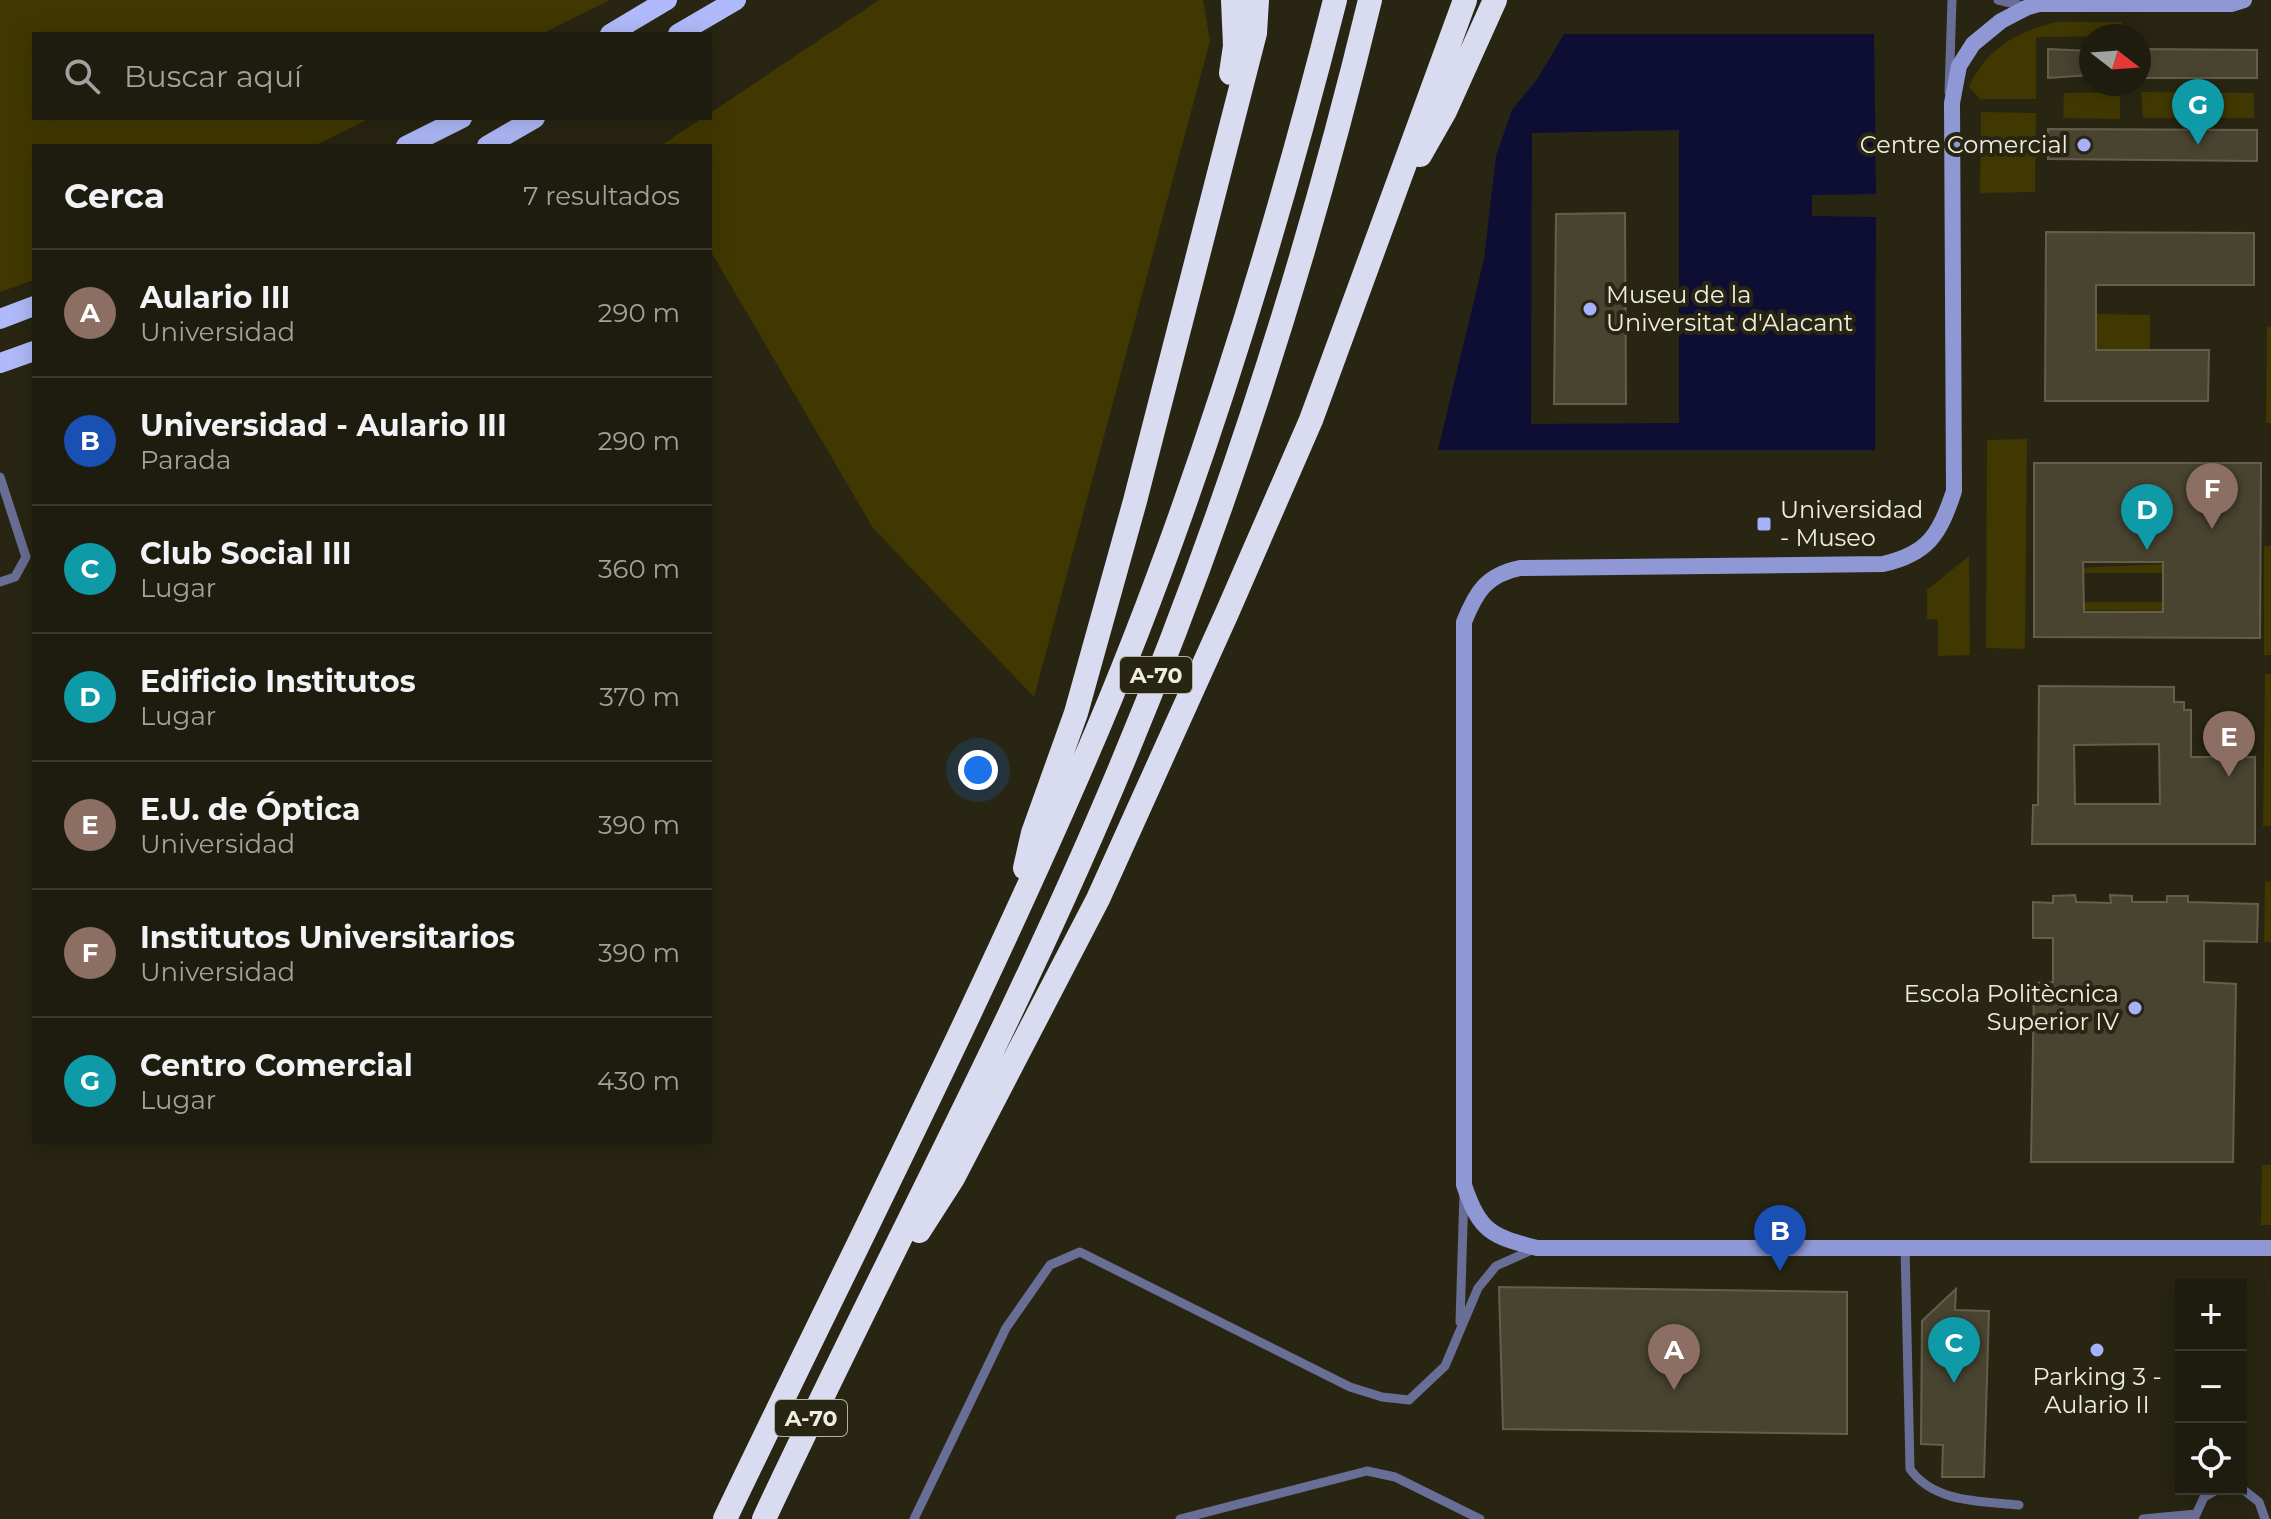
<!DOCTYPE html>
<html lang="es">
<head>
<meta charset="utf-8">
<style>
  :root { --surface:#1e1c0e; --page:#262517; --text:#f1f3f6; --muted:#a1a19e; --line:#3c3a2e; --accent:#a6b1fc }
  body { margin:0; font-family:Montserrat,sans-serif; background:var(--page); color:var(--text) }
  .controls { position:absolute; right:24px; bottom:24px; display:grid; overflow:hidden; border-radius:0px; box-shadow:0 4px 20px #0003 }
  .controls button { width:72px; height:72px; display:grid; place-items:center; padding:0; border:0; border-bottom:2px solid var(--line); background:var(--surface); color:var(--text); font:40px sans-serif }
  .compass { position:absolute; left:2079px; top:24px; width:72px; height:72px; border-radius:50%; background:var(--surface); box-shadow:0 4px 20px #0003; rotate:107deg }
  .you { position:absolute; left:978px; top:770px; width:28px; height:28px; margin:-20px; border:6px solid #fff; border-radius:50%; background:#1a73e8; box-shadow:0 0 0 12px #1a73e833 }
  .badge { display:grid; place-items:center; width:52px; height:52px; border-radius:50%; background:var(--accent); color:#fff; font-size:26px; font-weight:700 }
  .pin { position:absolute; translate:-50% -66px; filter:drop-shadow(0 2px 4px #0008) }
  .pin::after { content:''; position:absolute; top:42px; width:28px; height:24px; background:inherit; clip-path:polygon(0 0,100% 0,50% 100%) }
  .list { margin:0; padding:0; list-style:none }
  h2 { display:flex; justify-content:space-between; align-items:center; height:104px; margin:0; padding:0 32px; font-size:34px }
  h2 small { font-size:26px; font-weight:400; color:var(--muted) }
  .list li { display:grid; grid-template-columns:52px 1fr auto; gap:24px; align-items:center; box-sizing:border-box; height:128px; padding:0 32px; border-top:2px solid var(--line) }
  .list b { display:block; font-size:30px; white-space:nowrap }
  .list p { margin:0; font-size:26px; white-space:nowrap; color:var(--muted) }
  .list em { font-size:26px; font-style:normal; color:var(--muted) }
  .icon { flex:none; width:44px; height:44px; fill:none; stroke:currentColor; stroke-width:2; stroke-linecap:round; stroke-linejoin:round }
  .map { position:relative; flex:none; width:2271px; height:1519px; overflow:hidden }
  .search { position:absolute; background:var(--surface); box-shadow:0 4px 20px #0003; left:32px; top:32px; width:680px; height:88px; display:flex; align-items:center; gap:20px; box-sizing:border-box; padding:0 28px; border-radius:0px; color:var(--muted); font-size:30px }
  .panel { position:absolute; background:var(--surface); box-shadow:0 4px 20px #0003; left:32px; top:144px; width:680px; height:1000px; border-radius:0px }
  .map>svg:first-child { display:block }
  .green { fill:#413801 }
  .water { fill:#0e0e34; fill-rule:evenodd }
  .building { fill:#484430; stroke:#635f4a; stroke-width:2; fill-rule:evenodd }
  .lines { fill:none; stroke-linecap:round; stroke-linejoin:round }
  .lane { stroke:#686e95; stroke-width:9 }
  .secondary { stroke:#8f98d5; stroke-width:16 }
  .primary { stroke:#b0bafa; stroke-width:20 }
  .highway { stroke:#d9dcf0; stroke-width:24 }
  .poi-dot { fill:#a6b1fc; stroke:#282512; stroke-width:3 }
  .labels { text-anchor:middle; stroke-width:8; stroke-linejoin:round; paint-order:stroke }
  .shield { fill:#282512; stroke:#b3b1a3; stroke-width:2 }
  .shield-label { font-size:22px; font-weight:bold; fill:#efede1 }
  .poi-label { font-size:24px; fill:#efede1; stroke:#282512; text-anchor:end }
</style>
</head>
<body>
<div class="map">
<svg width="2271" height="1519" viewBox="0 0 2271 1519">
  <rect width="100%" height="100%" fill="#282512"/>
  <path class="green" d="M0 0H610L541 34H34V118H371L314 146H34V280L0 292Z
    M879 0H1203L1210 41 1034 697 873 528 710 250V146H660L702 118H710V113Z
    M2057 22H2122L2121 36 2036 37V99H1980L1969 87C1985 49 2018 31 2057 22Z
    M2120 92V119L2063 118 2064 93Z
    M2141 92 2254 93V118H2143Z
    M1981 112 2036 113 2035 192 1980 193Z
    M2096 314 2150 315V350H2096Z
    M2267 327H2271V423H2266Z
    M2027 439 2025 649 1986 648 1987 440Z
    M2264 546H2271V655H2264Z
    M1969 556 1970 655 1938 656V620L1927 619V590Z
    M2190 563V573H2034L2050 569Z
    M2081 602H2190V611L2081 610Z
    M2265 674H2271V826H2263Z
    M2265 881 2271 882V942H2264Z
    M2262 1165H2271V1225H2261Z"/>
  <path class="water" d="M1564 34H1874L1876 194 1812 195V216L1876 217 1875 450H1438L1484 259 1496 156 1512 110 1538 78ZM1679 130V423L1531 424 1532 133Z"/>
  <path class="building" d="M2048 49 2091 51V75L2048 78Z
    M2139 49 2257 50V78H2139Z
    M2048 129 2257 130V161L2048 159Z
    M1625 213 1626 404H1554L1556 214Z
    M2046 232 2254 233V285H2096V350H2209L2208 401H2045Z
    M2034 463H2261L2260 638 2034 637ZM2083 562H2163V612H2084Z
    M2039 686 2174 687V702H2184V710H2191V757H2255V844H2032L2033 805H2038ZM2159 744 2160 804H2075L2074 745Z
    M2075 895 2076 902 2111 903 2110 895 2132 896V902H2167V896H2188V902L2258 904 2257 942 2204 941V982L2236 984 2233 1162H2031L2034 983 2053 982V938H2033V902L2053 903V896Z
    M1499 1287 1847 1292V1434L1503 1429Z
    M1956 1289 1955 1310 1989 1311 1984 1477H1942L1943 1445 1921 1444 1922 1321Z"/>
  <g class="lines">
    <path class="lane" d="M1998 0 2028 7
      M1949 92 1952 0
      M0 477 26 557 15 577 0 582
      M1905 1245 1910 1469C1934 1503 1981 1501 2019 1505
      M1460 1322 1464 1193
      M2241 1488 2259 1502 2265 1519
      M914 1519 1006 1328 1050 1265 1080 1252 1350 1387 1382 1397 1409 1400 1445 1366 1478 1288 1496 1266 1534 1249
      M1180 1519 1367 1471 1395 1477 1480 1519
      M2143 1519 2196 1514
      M2194 1519 2204 1497 2218 1489"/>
    <path class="secondary" d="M2244 0 2231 4H2039L2028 7 2001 21 1973 44 1959 66 1952 103 1954 491C1940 534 1928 554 1883 564L1520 568C1486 575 1476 592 1464 622V1185C1480 1232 1491 1236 1537 1248H2271"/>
    <path class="primary" d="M610 34 667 0
      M678 34 736 0
      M406 146 462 118
      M487 146 535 118
      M0 319 34 306
      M0 363 34 351"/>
    <path class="highway" d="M1231 73 1235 46 1233 0
      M1420 155 1445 111 1495 0
      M1025 868 1033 833 1076 713 1135 501 1255 33 1257 0
      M919 1231 953 1178 1098 899 1227 613 1311 420 1465 0
      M725 1519C846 1266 974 1016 1085 759 1190 517 1270 256 1335 0
      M764 1519C878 1275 1006 1038 1111 790 1219 535 1305 269 1370 0"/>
  </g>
  <g class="poi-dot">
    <circle cx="2084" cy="145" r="8"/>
    <circle cx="1590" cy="309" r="8"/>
    <rect x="1756" y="516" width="16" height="16" rx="4"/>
    <circle cx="2135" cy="1008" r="8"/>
    <circle cx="2097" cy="1350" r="8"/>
  </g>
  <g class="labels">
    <g class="shield">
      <rect x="1120" y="657" width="72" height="36" rx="6"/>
      <rect x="775" y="1400" width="72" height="36" rx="6"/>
    </g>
    <g class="shield-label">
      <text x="1156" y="683">A-70</text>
      <text x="811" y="1426">A-70</text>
    </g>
    <g class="poi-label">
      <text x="2068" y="153">Centre Comercial</text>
      <text x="1606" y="303" text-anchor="start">Museu de la<tspan x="1606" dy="28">Universitat d'Alacant</tspan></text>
      <text x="1780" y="518" text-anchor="start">Universidad<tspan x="1780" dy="28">- Museo</tspan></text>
      <text x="2119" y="1002">Escola Politècnica<tspan x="2119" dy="28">Superior IV</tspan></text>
      <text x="2097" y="1385" text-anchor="middle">Parking 3 -<tspan x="2097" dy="28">Aulario II</tspan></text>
    </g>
  </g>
</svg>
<div class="controls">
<button>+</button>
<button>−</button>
<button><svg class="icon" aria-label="locate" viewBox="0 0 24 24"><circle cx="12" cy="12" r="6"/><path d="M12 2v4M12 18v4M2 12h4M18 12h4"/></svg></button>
</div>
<svg class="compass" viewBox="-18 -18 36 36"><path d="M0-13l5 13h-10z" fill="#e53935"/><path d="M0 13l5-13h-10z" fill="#a1a19e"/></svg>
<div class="you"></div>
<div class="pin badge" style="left:1674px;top:1390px;background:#8d6e63">A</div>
<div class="pin badge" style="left:1780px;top:1271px;background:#1a4fb4">B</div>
<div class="pin badge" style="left:1954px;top:1383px;background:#0f9aa8">C</div>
<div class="pin badge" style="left:2147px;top:550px;background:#0f9aa8">D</div>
<div class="pin badge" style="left:2229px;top:777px;background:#8d6e63">E</div>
<div class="pin badge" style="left:2212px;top:529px;background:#8d6e63">F</div>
<div class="pin badge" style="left:2198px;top:145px;background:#0f9aa8">G</div>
<div class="search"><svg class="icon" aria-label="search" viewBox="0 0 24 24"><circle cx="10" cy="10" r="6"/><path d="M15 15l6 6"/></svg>Buscar aquí</div>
<section class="panel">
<h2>Cerca<small>7 resultados</small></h2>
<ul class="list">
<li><span class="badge" style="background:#8d6e63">A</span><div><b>Aulario III</b><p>Universidad</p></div><em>290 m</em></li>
<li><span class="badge" style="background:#1a4fb4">B</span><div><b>Universidad - Aulario III</b><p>Parada</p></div><em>290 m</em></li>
<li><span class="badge" style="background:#0f9aa8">C</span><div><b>Club Social III</b><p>Lugar</p></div><em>360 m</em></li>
<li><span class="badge" style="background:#0f9aa8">D</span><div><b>Edificio Institutos</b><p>Lugar</p></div><em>370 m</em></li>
<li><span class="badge" style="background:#8d6e63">E</span><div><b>E.U. de Óptica</b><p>Universidad</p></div><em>390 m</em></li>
<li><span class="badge" style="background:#8d6e63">F</span><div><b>Institutos Universitarios</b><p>Universidad</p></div><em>390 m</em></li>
<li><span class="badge" style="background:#0f9aa8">G</span><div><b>Centro Comercial</b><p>Lugar</p></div><em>430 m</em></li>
</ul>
</section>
</div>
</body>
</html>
